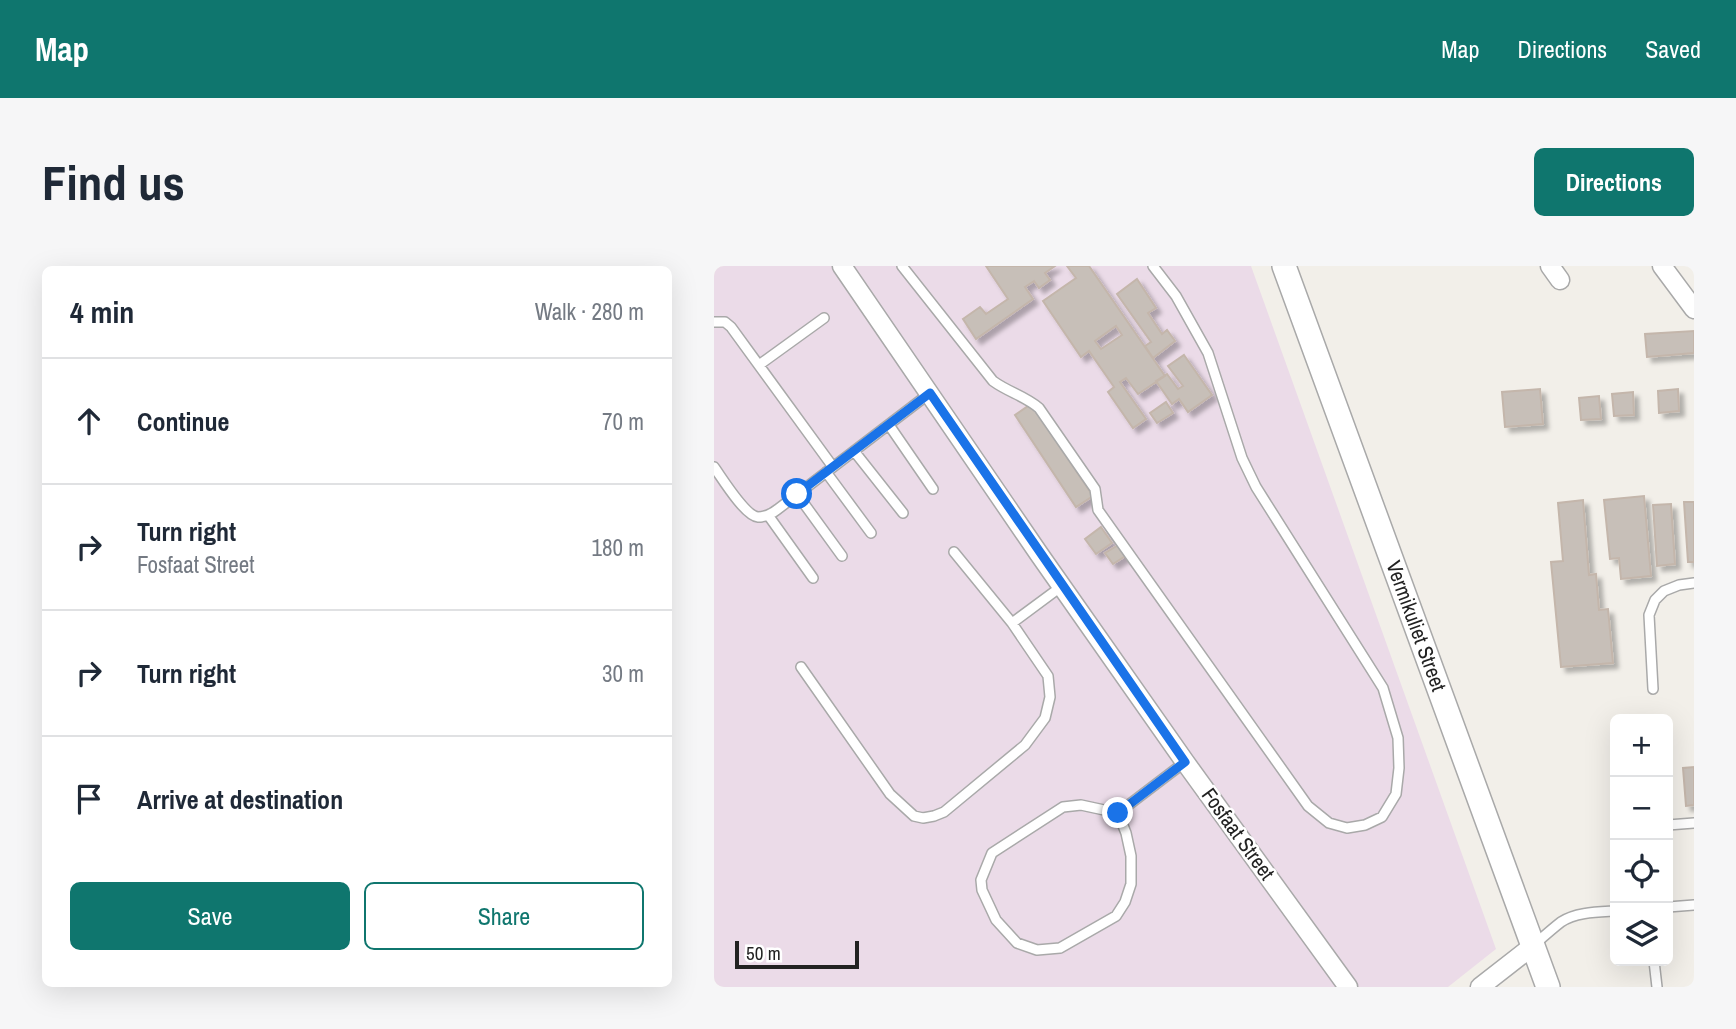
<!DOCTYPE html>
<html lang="en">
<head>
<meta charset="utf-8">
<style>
  :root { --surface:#fff; --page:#f6f6f7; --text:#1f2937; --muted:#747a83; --line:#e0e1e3; --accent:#0f766e }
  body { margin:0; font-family:"Archivo Narrow",sans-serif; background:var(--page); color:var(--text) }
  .controls { position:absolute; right:21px; bottom:21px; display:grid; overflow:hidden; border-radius:10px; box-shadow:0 7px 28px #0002 }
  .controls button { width:63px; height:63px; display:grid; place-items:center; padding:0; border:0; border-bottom:2px solid var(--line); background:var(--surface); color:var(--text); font:35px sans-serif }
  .scale { position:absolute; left:21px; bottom:18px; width:124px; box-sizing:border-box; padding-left:7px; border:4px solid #222; border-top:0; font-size:19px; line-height:24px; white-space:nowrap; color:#222; -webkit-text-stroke:5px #fff; paint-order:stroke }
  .stop { position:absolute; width:21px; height:21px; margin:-16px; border:5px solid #1a73e8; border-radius:50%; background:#fff }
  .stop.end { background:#1a73e8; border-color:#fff; box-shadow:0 2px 7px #0008 }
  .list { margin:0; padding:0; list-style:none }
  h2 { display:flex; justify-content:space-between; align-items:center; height:91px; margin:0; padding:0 28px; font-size:30px }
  h2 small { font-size:23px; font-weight:400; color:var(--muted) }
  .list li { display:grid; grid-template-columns:46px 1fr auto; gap:21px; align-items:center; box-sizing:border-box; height:126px; padding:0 28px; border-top:2px solid var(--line) }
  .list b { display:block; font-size:26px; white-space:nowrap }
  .list p { margin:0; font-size:23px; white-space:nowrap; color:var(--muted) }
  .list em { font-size:23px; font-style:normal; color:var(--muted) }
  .actions { display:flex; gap:14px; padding:21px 28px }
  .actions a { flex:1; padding:16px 0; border:2px solid var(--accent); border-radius:10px; text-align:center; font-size:24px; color:var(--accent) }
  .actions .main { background:var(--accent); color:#fff }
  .icon { flex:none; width:38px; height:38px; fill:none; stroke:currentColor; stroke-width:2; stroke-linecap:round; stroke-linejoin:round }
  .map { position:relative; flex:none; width:980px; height:721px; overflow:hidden; border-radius:10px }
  header { display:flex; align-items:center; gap:42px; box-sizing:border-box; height:98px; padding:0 35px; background:var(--accent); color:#fff }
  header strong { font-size:33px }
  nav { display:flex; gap:38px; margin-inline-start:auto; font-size:24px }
  .intro { display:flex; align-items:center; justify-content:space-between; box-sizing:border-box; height:168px; padding:0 42px }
  h1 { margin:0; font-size:49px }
  .button { padding:18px 32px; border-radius:10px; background:var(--accent); color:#fff; font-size:24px; font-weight:700 }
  main { display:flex; gap:42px; padding:0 42px }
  aside { flex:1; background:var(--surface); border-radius:10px; box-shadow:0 7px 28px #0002 }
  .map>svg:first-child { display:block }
  .industrial { fill:#ebdbe8 }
  .building { fill:#c7bfb8; stroke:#c4b6ab; stroke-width:2; fill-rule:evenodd; filter:url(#shadow) }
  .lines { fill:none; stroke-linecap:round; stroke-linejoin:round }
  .service-casing { stroke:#a9a9a9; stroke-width:12 }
  .minor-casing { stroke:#a9a9a9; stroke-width:21 }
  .tertiary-casing { stroke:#a9a9a9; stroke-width:26 }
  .service { stroke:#fff; stroke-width:9 }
  .minor { stroke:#fff; stroke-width:18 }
  .tertiary { stroke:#fff; stroke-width:23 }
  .route { stroke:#1a73e8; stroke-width:9 }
  .labels { text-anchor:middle; stroke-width:5; stroke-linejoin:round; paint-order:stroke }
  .street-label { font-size:21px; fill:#222; stroke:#fff }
</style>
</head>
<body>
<header>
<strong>Map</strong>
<nav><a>Map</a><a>Directions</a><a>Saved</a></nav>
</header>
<div class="intro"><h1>Find us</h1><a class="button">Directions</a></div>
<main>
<aside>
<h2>4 min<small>Walk · 280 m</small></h2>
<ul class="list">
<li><svg class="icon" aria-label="ahead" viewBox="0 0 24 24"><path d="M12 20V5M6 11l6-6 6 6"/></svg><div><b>Continue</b></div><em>70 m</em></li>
<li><svg class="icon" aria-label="right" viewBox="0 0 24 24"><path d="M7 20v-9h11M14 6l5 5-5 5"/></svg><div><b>Turn right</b><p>Fosfaat Street</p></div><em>180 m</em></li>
<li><svg class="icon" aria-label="right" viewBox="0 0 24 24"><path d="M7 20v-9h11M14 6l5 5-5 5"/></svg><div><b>Turn right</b></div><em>30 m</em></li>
<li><svg class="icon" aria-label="arrive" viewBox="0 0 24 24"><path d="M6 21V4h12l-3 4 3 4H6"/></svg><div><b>Arrive at destination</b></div></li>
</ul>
<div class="actions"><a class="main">Save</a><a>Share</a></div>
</aside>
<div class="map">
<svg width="980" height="721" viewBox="0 0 980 721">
  <defs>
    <filter id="shadow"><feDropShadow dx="5" dy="5" stdDeviation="2" flood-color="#0004"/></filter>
  </defs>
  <rect width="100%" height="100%" fill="#f2efe9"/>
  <path class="industrial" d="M0 0H537L782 683 734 721H0Z"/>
  <path class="building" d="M272 0H341L331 7 336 14 325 22 320 15 311 21 319 33 262 73 249 53 266 41 272 48 294 33Z
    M353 0H375L451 110 424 128 412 112 406 116 432 153 419 162 394 126 400 121 375 85 367 91 329 35 362 12ZM402 60 408 69 387 83 381 75Z
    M423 13 442 42 434 47 448 68 453 64 461 75 439 92 431 80 437 76 403 28Z
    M980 65V87L933 91 931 68Z
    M470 89 498 129 474 146 465 133 458 138 442 115 453 108 464 123 469 120 454 100Z
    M826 123 829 158 791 161 788 126Z
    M964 123 965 145 945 147 944 125Z
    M919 126 920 149 900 150 898 128Z
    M885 130 887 153 867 154 865 132Z
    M452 136 459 147 443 157 436 147Z
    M317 138 379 230 362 241 301 149Z
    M930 230 937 310 907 313 905 292 896 293 890 234Z
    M869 234 875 309 882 308 885 344 894 343 899 397 847 401 837 296 849 295 844 237Z
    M970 236H980V296H974Z
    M957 238 961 298 943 300 939 239Z
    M387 261 398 277 382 288 371 273Z
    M406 278 413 289 399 298 391 287Z
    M980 501V539L972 540 969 502Z"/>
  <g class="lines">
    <defs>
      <path id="service" d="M188 0 279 115C294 126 311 130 325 142L381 223 384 244 594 540 615 557 633 562 651 559 668 551 682 528 685 502 684 472 669 422 542 221 528 192 494 87 462 30 439 0
        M0 56H11L17 61 119 201
        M45 99 110 52
        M175 159 219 223
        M140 185 189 247
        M0 201C8 212 31 250 44 251 51 251 59 247 64 243L216 127
        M112 206 157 267
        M83 228 128 290
        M54 249 99 312
        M240 286 298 357 348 320
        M87 401 176 528 200 550 209 552 220 550 230 546 311 479 331 452 336 431 334 410 298 357
        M939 423 935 349 941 334 950 325 965 319 980 317
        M404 547 412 567 417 590V618L411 636 402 650 346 682 323 684 303 677 282 654 268 624 267 614 278 587 349 541 367 539 404 547 471 496
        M954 559 980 557
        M954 641 980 639
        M821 678C829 671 838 663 847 656 862 646 884 646 901 645
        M940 695 943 721"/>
      <path id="minor" d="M128 0 325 288 471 496 634 721
        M836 0 846 14
        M948 0 980 43
        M766 721 820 679"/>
      <path id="tertiary" d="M570 0 834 721"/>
    </defs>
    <use href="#service" class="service-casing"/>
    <use href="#minor" class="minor-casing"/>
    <use href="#tertiary" class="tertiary-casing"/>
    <use href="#service" class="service"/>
    <use href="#minor" class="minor"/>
    <use href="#tertiary" class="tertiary"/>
  </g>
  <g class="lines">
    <path class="route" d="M83 228 216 127 471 496 404 547"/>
  </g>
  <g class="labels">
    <g class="street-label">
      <text transform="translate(702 360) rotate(70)" y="7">Vermikuliet Street</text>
      <text transform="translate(524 568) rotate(54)" y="7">Fosfaat Street</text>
    </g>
  </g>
</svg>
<div class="controls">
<button>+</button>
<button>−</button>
<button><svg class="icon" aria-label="locate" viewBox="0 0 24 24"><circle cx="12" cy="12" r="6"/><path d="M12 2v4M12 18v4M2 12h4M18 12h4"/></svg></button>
<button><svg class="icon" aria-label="layers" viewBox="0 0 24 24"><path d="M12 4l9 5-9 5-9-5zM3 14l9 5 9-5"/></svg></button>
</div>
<div class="scale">50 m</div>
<div class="stop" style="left:83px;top:228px"></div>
<div class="stop end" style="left:404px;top:547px"></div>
</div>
</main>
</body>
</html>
